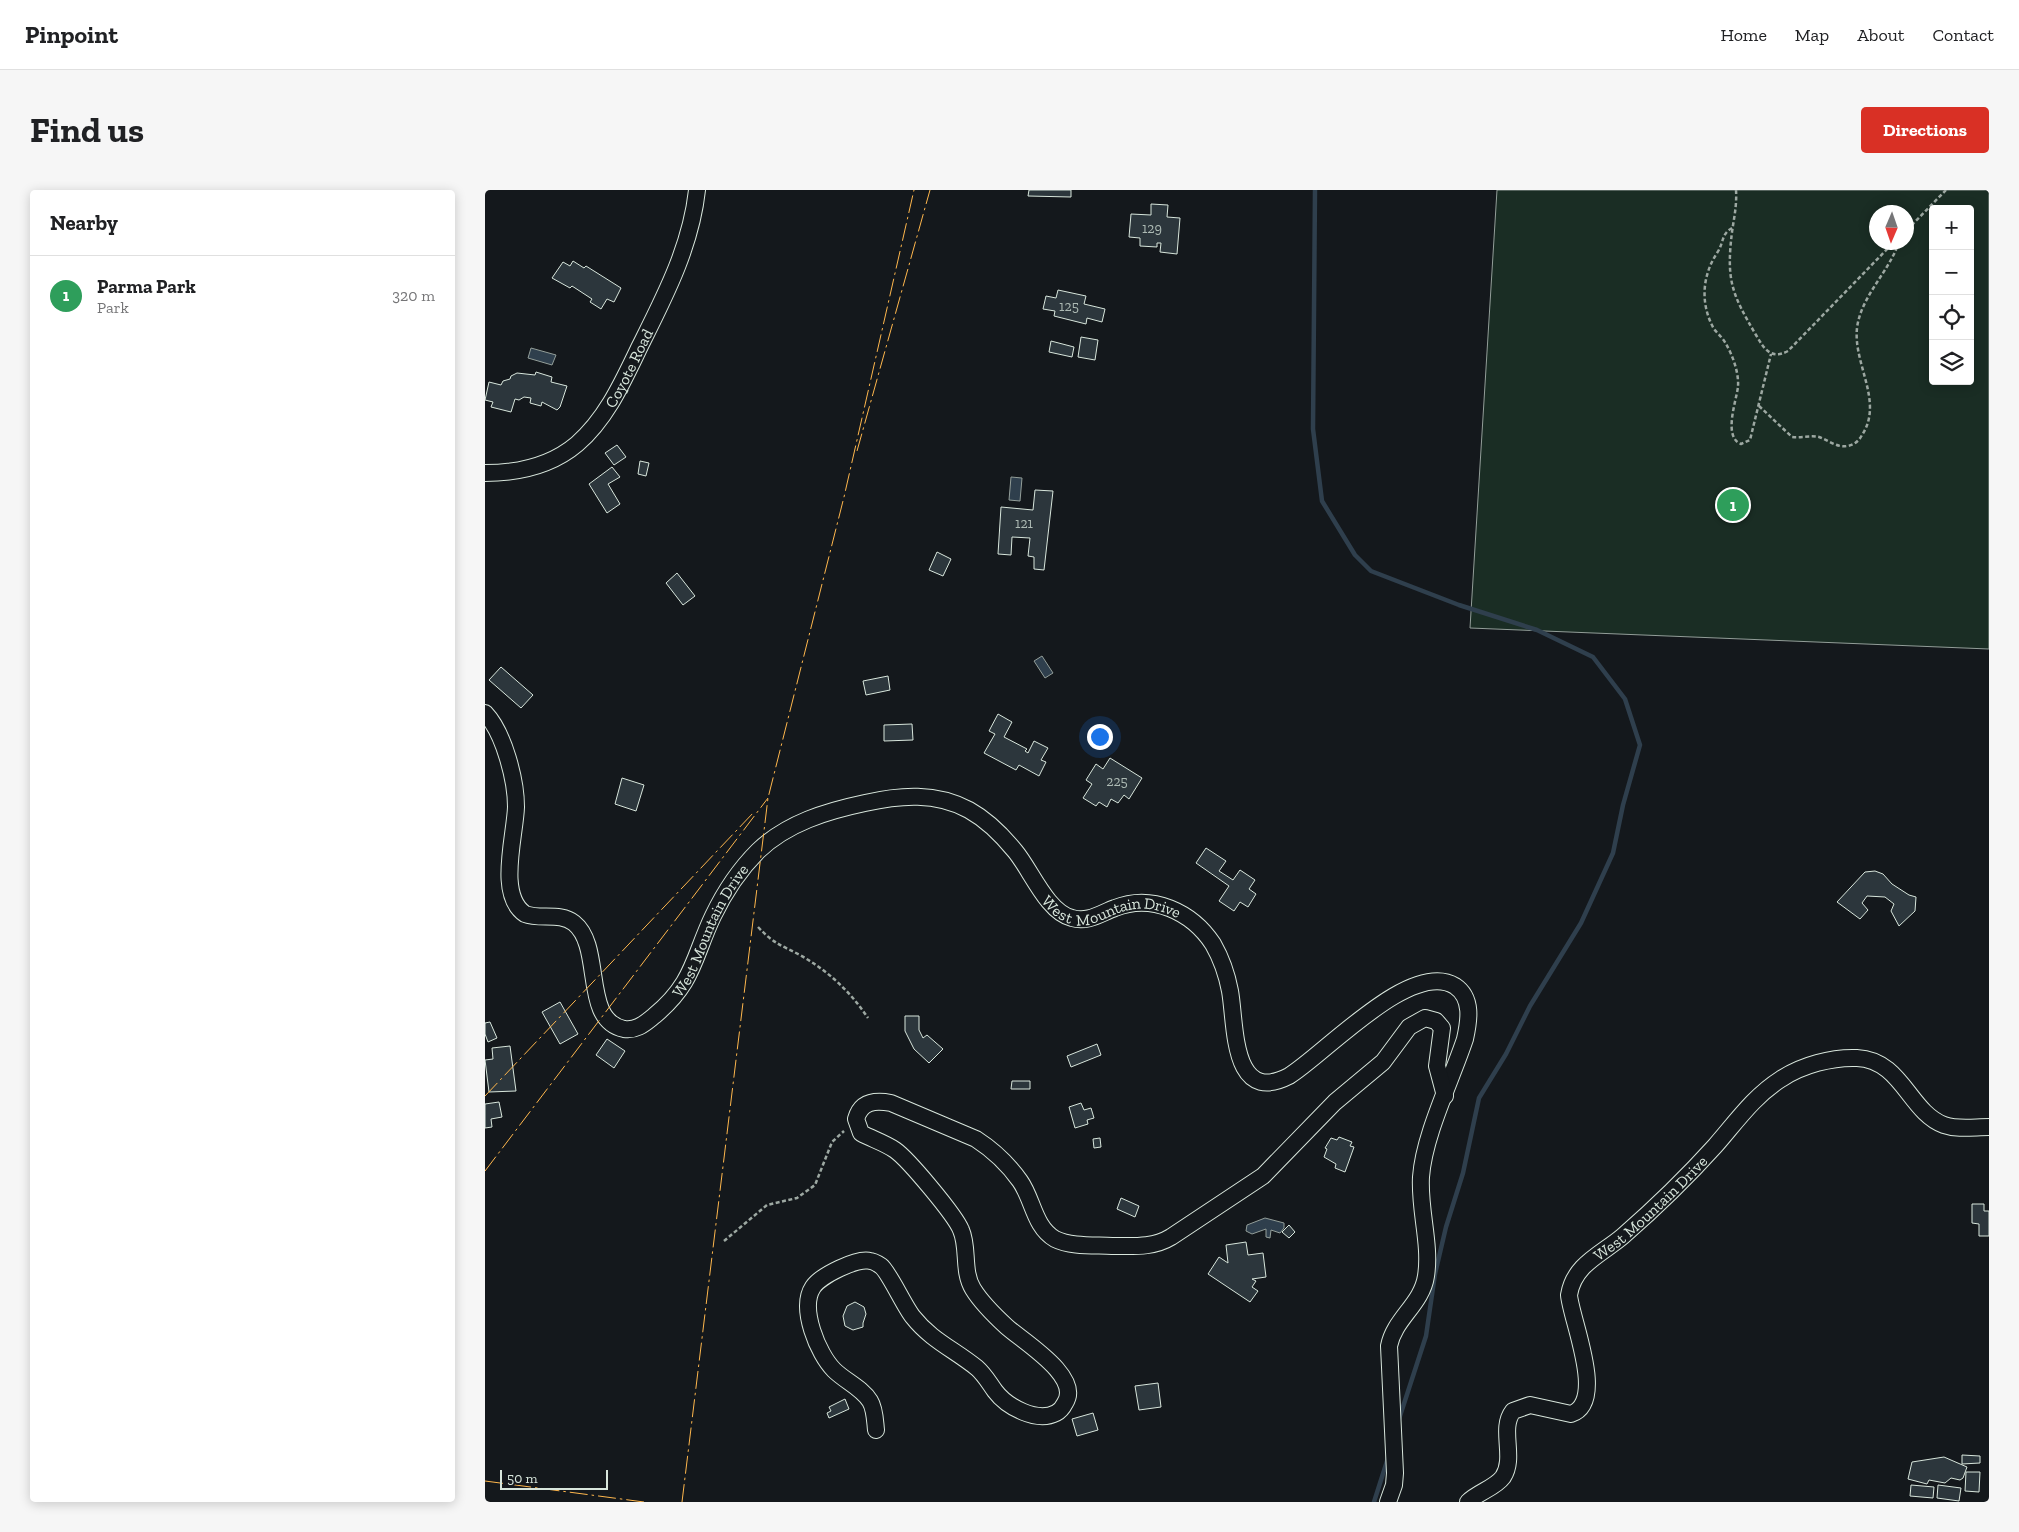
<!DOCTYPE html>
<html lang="en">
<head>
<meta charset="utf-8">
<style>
  :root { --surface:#fff; --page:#f6f6f6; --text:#202124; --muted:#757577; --line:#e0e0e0; --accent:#d93025 }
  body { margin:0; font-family:"Zilla Slab",serif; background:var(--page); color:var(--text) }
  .controls { position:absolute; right:15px; top:15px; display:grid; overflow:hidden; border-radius:5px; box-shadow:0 2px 12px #0003 }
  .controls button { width:45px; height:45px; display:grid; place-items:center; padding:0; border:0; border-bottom:1px solid var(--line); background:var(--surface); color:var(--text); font:25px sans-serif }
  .compass { position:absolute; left:1384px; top:15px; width:45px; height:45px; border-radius:50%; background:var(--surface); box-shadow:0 2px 12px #0003; rotate:182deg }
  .scale { position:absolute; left:15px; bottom:12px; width:108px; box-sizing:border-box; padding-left:5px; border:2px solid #d8e6dc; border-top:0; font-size:14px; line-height:18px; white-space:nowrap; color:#d8e6dc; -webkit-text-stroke:4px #14181c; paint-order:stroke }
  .you { position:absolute; left:614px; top:546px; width:18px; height:18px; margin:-12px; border:4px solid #fff; border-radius:50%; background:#1a73e8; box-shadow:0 0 0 8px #1a73e833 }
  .badge { display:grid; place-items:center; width:32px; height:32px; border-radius:50%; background:var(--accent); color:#fff; font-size:16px; font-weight:700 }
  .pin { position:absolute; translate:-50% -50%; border:2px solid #fff; box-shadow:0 1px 5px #0006 }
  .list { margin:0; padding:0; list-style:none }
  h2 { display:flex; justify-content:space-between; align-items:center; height:65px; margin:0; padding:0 20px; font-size:21px }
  h2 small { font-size:16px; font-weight:400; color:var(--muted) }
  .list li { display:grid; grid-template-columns:32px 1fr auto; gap:15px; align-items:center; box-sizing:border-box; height:80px; padding:0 20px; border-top:1px solid var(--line) }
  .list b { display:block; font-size:19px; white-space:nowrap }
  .list p { margin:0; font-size:16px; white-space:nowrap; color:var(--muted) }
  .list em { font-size:16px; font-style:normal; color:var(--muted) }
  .icon { flex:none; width:28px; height:28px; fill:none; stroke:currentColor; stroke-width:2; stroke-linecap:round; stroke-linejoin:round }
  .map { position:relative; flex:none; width:1504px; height:1312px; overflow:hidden; border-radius:5px }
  header { display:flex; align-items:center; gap:30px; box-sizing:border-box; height:70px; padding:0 25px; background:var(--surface); border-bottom:1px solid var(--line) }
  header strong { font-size:24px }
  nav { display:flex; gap:28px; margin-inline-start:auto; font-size:18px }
  .intro { display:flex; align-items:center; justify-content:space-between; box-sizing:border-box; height:120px; padding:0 30px }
  h1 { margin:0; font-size:35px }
  .button { padding:12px 22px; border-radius:5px; background:var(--accent); color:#fff; font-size:18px; font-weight:700 }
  main { display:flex; gap:30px; padding:0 30px }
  aside { flex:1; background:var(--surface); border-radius:5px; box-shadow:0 2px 12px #0003 }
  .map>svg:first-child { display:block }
  .green { fill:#1a2d24; stroke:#939e99; fill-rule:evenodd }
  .water { fill:#2f3f4d; stroke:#939e99 }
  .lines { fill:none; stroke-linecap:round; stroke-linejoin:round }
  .stream { stroke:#2f3f4d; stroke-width:4.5 }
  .building { fill:#2c363c; stroke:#d8e6dc }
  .minor-casing { stroke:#d8e6dc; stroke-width:18 }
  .path { stroke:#9da8a2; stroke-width:2.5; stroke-dasharray:4 2.5; stroke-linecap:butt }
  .minor { stroke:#14181c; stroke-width:16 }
  .power { stroke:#ffb74d; stroke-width:1; stroke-dasharray:18 4 2.5 4; stroke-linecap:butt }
  .labels { text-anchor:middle; stroke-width:4; stroke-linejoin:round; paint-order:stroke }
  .number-label { font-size:14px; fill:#adbab4 }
  .street-label { font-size:16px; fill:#d8e6dc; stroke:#14181c }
</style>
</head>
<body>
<header>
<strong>Pinpoint</strong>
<nav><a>Home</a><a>Map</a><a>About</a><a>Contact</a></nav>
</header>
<div class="intro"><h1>Find us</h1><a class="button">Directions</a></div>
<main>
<aside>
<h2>Nearby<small></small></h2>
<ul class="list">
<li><span class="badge" style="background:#2e9e5b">1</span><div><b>Parma Park</b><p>Park</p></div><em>320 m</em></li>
</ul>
</aside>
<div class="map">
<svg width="1504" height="1312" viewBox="0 0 1504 1312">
  <rect width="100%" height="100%" fill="#14181c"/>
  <path class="green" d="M1012 0H1504V459L985 438ZM1448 19H1485V191H1448ZM1392 22H1422V52H1392Z"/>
  <path class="water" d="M46 158 71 165 67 175 43 168Z
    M526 287 537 288 535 311 524 310Z
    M557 466 568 483 560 488 549 471Z
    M780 1028 799 1033V1038L795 1043 786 1040 785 1048 781 1047V1039L767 1044 761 1041 762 1035Z"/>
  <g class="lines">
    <path class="stream" d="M830 0 828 239 837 311 870 365 886 381 974 415 1052 440 1108 467 1140 509 1155 555 1138 615 1128 663 1096 733 1045 816 1021 864 994 908 978 983 961 1037 950 1084 941 1146 914 1229
      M889 1312 903 1268"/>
  </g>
  <path class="building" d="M544 0H586V7L543 6Z
    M666 14 683 15 682 27 695 28 692 64 675 62 676 53H672V57L655 56V48L644 47 646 24 666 25Z
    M88 71 99 78 101 76 136 98 129 112 122 109 116 119 105 112 107 109 87 96 85 98 67 88 78 72 85 76Z
    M573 100 601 106 599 114 620 119 617 132 602 128 601 134 569 126 570 121 558 119 561 106 571 108Z
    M596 147 613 150 610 170 593 167Z
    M566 151 589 157 587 167 564 162Z
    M51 182 67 187 66 192 82 196 75 217 72 220 57 212 56 216 45 213 46 208 39 207 34 210 30 209 26 222 6 217 8 212 0 210 4 192 16 195 18 191 25 189 26 186 32 183 50 185Z
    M132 255 141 267 129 275 120 263Z
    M155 271 164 273 161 286 153 284Z
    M127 277 135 287 123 294 135 314 122 323 104 294Z
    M550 300 568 301 559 380 549 379V367L543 366 545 348 527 347 526 365 513 364 516 317 548 320Z
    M452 362 466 369 458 386 444 380Z
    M192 383 210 406 198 415 181 393Z
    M16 477 48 505 36 518 4 490Z
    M403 486 405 500 381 505 378 491Z
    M513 524 527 532 519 547 542 559 540 561 543 563 549 551 563 558 556 570 561 572 554 586 534 575 531 580 499 563 510 544 504 541Z
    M427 534 428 550 399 551V535Z
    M625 568 657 588 644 609 639 605 633 613 626 609 622 617 614 612 611 616 598 608 607 594 601 590 611 574 618 579Z
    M137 588 159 595 151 621 130 614Z
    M721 658 741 671 734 681 748 690 755 680 770 690 764 699 771 704 763 717 755 712 749 721 734 711 744 696 711 673Z
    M1390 681 1398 684 1407 694 1424 705 1431 707 1430 721 1414 736 1406 721 1409 714 1400 707 1382 706 1377 713 1383 720 1375 729 1352 712 1380 682Z
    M75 812 93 844 75 854 57 822Z
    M420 826H434V840L438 848 442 845 458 859 444 873 429 859 420 841Z
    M5 832 12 848 3 852 0 844V833Z
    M122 849 140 861 129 878 111 865Z
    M612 854 616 865 586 877 582 866Z
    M25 856 31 901 4 902 0 870 8 869 7 858Z
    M527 891H545V899H526Z
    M14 912 17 927 6 929 7 937 0 938V914Z
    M596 913 599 920 606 918 609 928 602 930 603 934 590 938 584 917Z
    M854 947 867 952 865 956 869 957 860 982 850 978 851 974 839 967 842 959 840 958 846 948 852 950Z
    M615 948 616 957 609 958 608 949Z
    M636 1008 654 1016 650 1027 632 1019Z
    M1487 1014H1499V1021H1504V1046H1494V1034L1487 1033Z
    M804 1035 810 1042 804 1048 797 1042Z
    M761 1052 763 1065 778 1063 781 1087 767 1089 771 1091 767 1097 773 1101 765 1112 723 1084 734 1067 743 1073 741 1055Z
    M370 1112 379 1117 381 1124 378 1133V1137L368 1140 360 1136 358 1126 362 1116Z
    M673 1193 676 1217 654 1220 650 1196Z
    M360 1209 364 1219 344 1228 342 1223 346 1221 344 1217Z
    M608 1223 613 1240 592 1246 587 1229Z
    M1477 1265 1495 1266V1273L1477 1274Z
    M1459 1267 1482 1277 1478 1288 1475 1290 1466 1288 1460 1293 1444 1290 1442 1294 1423 1289 1427 1272Z
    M1481 1282H1495L1494 1302 1480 1301Z
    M1426 1295 1449 1297 1448 1308 1425 1306Z
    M1453 1295 1476 1298 1474 1311 1452 1308Z"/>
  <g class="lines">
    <defs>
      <g id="minor">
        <path id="s1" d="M0 283C33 283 66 276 92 254 122 228 138 191 155 156 180 106 206 56 212 0"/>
        <path id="s2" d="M0 523C19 543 31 590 31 617 30 647 12 705 40 724 55 730 75 722 89 733 119 757 96 830 139 839 152 841 160 833 169 826 209 793 208 768 228 726 239 703 255 679 273 661 302 633 342 621 380 613 415 605 451 602 484 620 502 630 517 645 530 661 546 680 562 722 587 728 603 733 616 723 630 718 667 703 707 722 728 754 736 768 742 785 745 801 751 834 746 916 804 886 840 864 926 769 970 796 988 808 984 831 980 849 966 891 939 945 936 987 934 1020 946 1054 941 1086 937 1114 909 1129 904 1156L910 1283 909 1295 903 1312"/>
        <path d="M391 1240C390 1231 390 1219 385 1211 377 1198 360 1191 349 1180 333 1164 314 1118 328 1097 335 1086 373 1067 385 1071 388 1071 393 1074 396 1076 404 1082 419 1116 428 1127 446 1150 470 1160 492 1178 500 1185 504 1193 510 1201 522 1217 552 1233 571 1223 575 1221 578 1217 580 1213 597 1187 539 1152 522 1137 510 1126 496 1112 488 1099 477 1081 484 1058 476 1040 470 1025 423 969 410 960 400 953 387 949 376 943L371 929C376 911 390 910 406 913L491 949C508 960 523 974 535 991 548 1009 549 1037 570 1049 586 1057 610 1055 627 1056 648 1056 668 1058 686 1047L778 986 850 912 898 872 924 837 940 828 951 831 957 838 952 876 960 906"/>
        <path id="s3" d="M983 1312C993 1302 1010 1298 1018 1287 1031 1267 1014 1239 1028 1221L1045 1215 1086 1224C1122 1212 1086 1130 1084 1105 1089 1074 1117 1064 1138 1046 1170 1018 1202 987 1230 956 1251 932 1269 906 1296 889 1317 875 1347 867 1372 868 1417 870 1424 922 1459 935 1473 940 1489 937 1504 937"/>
      </g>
    </defs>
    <use href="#minor" class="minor-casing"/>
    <path class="path" d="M1251 0C1252 15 1249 28 1247 42 1241 91 1247 104 1271 145 1279 159 1286 170 1303 161L1409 52
      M1247 38C1236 44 1239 53 1232 63 1217 86 1215 114 1229 139 1233 144 1238 148 1241 154 1248 166 1254 183 1253 197 1251 212 1238 247 1256 254L1265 250 1286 164
      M1422 40 1461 0
      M1274 216 1307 247C1316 248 1326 245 1334 247 1343 250 1352 258 1362 256 1369 255 1374 251 1377 245 1399 212 1368 174 1372 138 1376 106 1404 82 1414 52
      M273 737C289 754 296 755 315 765 343 781 365 801 383 828
      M239 1051 282 1015 312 1008 330 995 347 952 359 941"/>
    <use href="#minor" class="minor"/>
    <path class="power" d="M372 261 445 0
      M0 906 269 622
      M0 981 283 608
      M0 1291 159 1312
      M197 1312 283 608 359 307 429 0"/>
  </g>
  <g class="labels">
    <g class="number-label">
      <text x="667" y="43">129</text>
      <text x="584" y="121">125</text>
      <text x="539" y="338">121</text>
      <text x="632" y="596">225</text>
    </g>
    <g class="street-label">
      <text dy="6" stroke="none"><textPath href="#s1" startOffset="191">Coyote Road</textPath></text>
      <text dy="6" stroke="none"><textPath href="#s2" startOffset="1034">West Mountain Drive</textPath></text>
      <text dy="6" stroke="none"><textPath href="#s2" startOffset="524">West Mountain Drive</textPath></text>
      <text dy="6" stroke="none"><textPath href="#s3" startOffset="420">West Mountain Drive</textPath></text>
    </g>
  </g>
</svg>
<div class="controls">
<button>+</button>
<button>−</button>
<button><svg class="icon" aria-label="locate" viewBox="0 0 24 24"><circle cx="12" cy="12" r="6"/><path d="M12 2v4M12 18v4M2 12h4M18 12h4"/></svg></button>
<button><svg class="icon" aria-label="layers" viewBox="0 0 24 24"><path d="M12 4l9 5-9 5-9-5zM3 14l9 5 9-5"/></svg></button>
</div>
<svg class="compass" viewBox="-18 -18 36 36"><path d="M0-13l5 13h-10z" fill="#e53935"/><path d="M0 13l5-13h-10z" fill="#757577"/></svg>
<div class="scale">50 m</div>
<div class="you"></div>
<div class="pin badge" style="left:1248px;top:315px;background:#2e9e5b">1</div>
</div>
</main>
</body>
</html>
